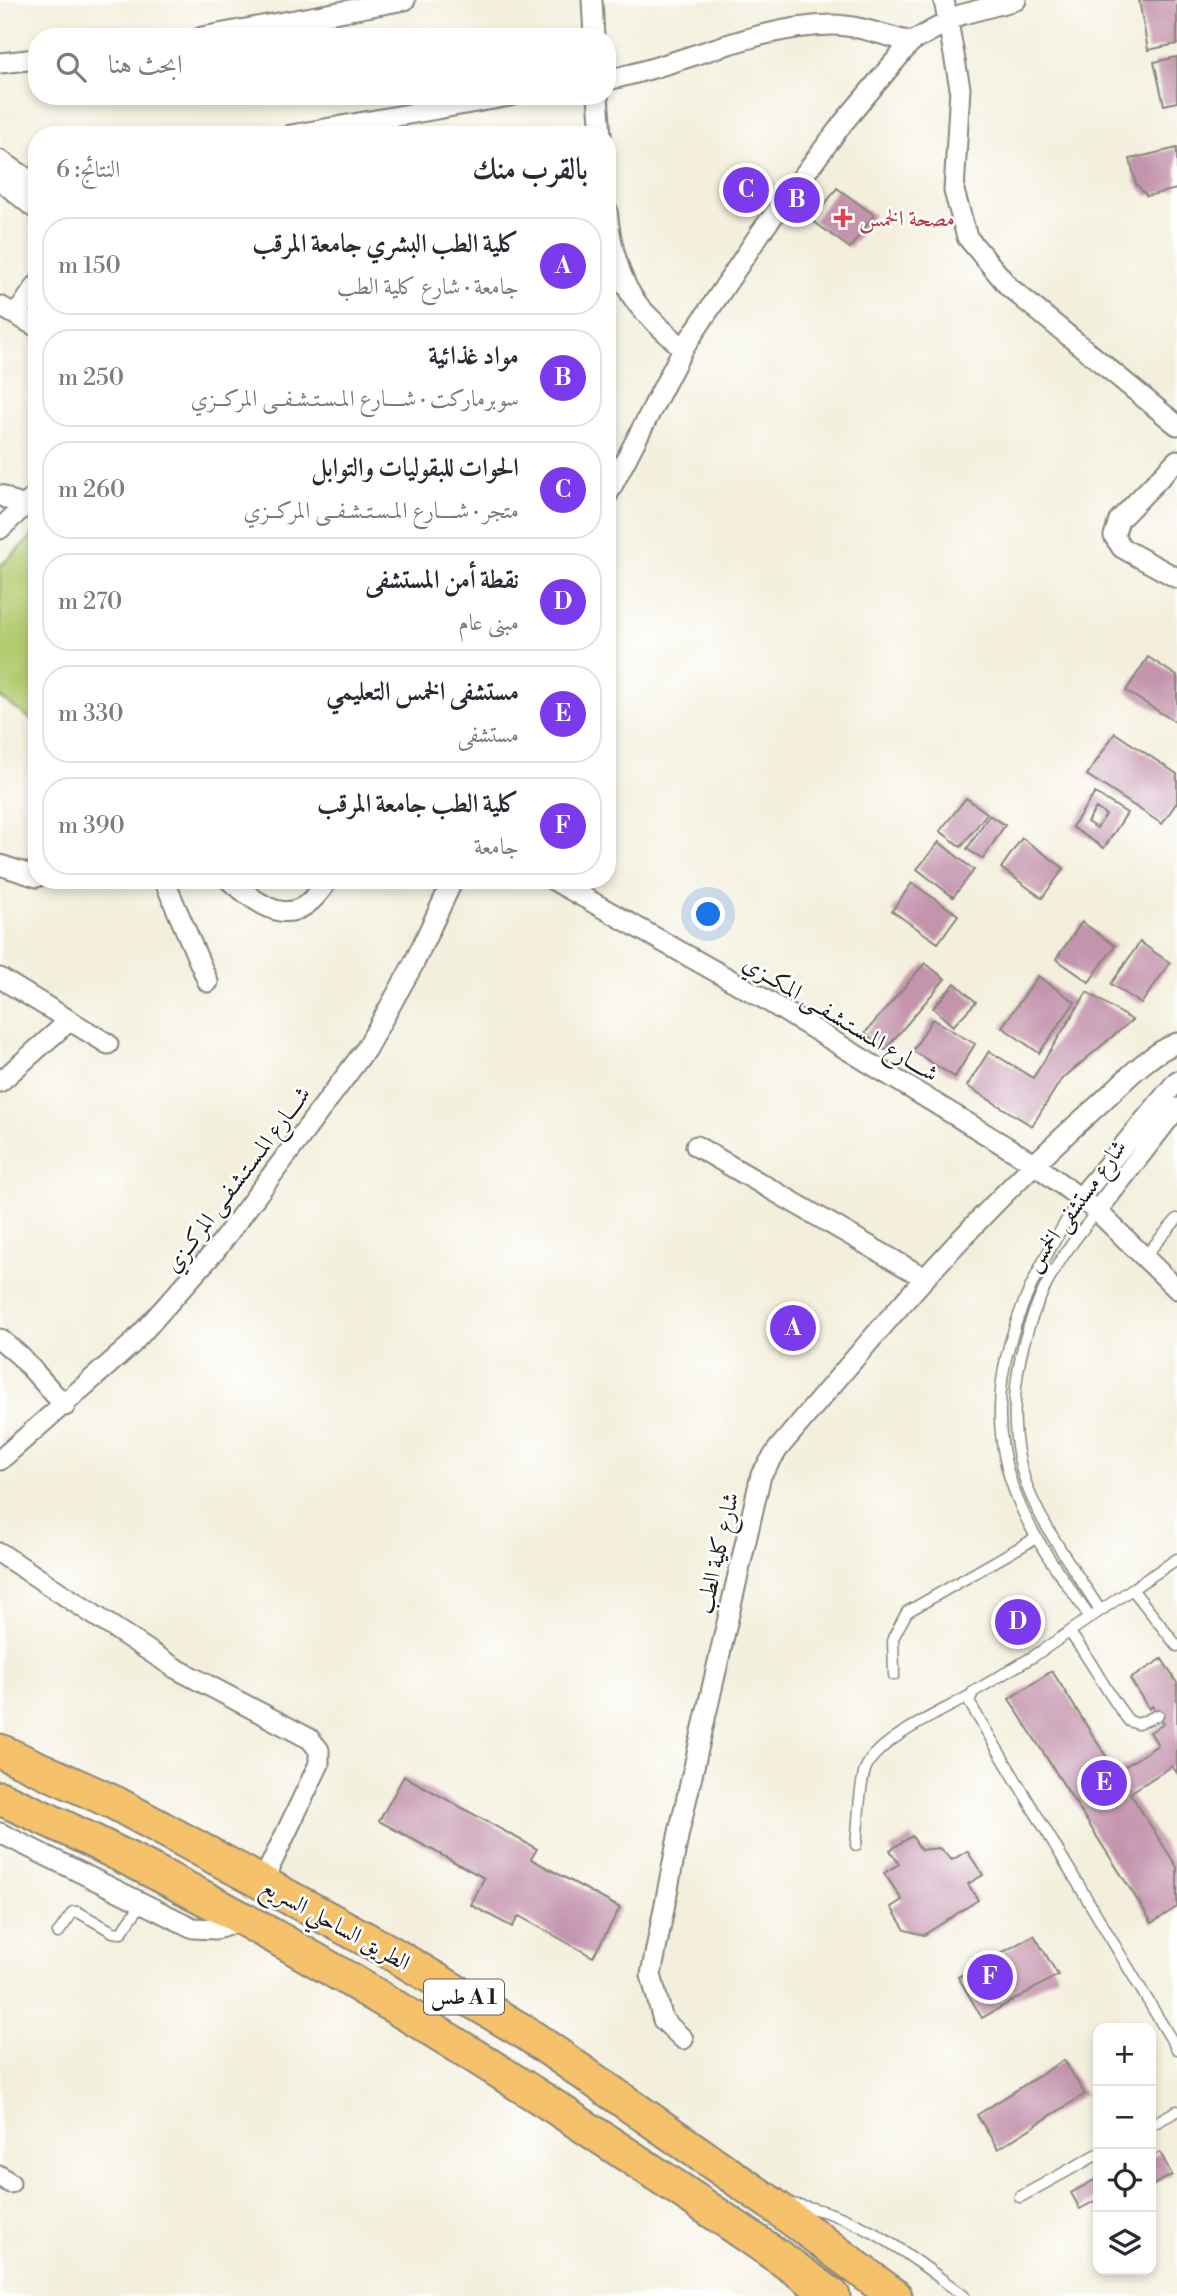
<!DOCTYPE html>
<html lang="ar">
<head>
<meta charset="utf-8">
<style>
  :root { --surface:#fff; --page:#f2f2f3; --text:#2b2b33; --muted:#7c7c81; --line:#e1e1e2; --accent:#7c3aed }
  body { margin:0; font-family:"Libre Bodoni",Amiri,serif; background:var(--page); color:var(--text); direction:rtl }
  .controls { position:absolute; right:21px; bottom:21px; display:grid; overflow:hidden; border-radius:14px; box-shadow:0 4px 10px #0003 }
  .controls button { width:63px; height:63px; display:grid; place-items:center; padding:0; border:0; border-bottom:2px solid var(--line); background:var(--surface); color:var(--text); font:35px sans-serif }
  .you { position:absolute; left:709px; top:915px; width:24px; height:24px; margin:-18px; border:5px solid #fff; border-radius:50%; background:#1a73e8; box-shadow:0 0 0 10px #1a73e833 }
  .badge { display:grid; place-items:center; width:46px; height:46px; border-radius:50%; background:var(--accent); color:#fff; font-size:23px; font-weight:700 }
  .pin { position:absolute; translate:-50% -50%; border:4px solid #fff; box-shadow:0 2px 7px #0006 }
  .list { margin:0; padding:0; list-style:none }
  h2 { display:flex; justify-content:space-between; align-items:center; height:91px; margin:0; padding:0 28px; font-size:30px }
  h2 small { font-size:23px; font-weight:400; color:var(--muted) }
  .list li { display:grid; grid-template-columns:46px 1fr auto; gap:21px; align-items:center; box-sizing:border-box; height:98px; margin:0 14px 14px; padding:0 14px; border:2px solid var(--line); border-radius:28px }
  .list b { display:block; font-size:26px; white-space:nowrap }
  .list p { margin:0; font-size:23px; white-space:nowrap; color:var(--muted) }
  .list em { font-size:23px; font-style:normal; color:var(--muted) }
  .icon { flex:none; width:38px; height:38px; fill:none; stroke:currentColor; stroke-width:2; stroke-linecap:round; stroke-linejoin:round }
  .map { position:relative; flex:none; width:1177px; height:2296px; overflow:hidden; direction:ltr }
  .search { position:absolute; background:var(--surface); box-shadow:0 4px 10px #0003; left:28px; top:28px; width:588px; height:77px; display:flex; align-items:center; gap:18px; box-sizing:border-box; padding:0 24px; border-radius:28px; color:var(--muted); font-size:26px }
  .panel { position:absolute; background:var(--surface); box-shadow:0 4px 10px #0003; left:28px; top:126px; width:588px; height:763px; border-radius:28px; direction:rtl }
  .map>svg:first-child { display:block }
  .green { fill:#b3cb70; stroke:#687446; stroke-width:2 }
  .building { fill:#c494ad; fill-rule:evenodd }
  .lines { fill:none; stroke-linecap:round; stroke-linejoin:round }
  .service-casing { stroke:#88867c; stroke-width:13 }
  .minor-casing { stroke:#88867c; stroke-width:23 }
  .trunk-casing { stroke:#88867c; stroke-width:37 }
  .service { stroke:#fff; stroke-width:10 }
  .minor { stroke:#fff; stroke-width:19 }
  .trunk { stroke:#f5c16b; stroke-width:33 }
  .health-dot { fill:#e0444e; stroke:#fff; stroke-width:2.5 }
  .labels { text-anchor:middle; stroke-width:5; stroke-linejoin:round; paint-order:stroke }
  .shield { fill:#fff; stroke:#606060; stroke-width:2 }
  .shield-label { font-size:21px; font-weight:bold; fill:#1c1c1c }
  .health-label { font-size:23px; fill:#be3a42; stroke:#fff; text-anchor:start }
  .street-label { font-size:23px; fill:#1c1c1c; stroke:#fff }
</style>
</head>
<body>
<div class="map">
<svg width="1177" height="2296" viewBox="0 0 1177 2296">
  <rect width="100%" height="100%" fill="#fff"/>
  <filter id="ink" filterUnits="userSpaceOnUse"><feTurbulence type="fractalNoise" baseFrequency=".0143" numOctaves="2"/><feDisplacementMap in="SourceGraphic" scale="14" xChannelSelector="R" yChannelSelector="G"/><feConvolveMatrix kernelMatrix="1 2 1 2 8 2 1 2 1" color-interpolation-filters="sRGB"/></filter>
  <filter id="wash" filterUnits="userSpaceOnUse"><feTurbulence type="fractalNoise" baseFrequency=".00686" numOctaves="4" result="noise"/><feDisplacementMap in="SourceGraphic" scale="28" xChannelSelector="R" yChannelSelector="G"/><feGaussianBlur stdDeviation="1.57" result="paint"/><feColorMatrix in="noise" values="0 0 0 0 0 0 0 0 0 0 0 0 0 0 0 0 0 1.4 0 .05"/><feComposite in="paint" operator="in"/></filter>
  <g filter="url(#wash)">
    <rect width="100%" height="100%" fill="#f3efdc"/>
    <path class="green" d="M37 532V724L0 697V566Z"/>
    <g id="blocks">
      <path class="building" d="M1139 0H1177V44L1148 50Z
        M1177 57V102L1164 105 1154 62Z
        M1177 148V189L1147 196 1136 184 1130 159Z
        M837 188 874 215 850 248 813 221Z
        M1148 657 1177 676V723L1126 691Z
        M1115 733 1177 774V802L1162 824 1087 775Z
        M1095 793 1127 813 1104 848 1072 827ZM1096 808 1106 815 1097 828 1087 822Z
        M966 798 987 813 961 847 940 831Z
        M989 815 1005 825 983 859 967 849Z
        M1022 838 1064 868 1042 898 1001 868Z
        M939 842 974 870 953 897 917 869Z
        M912 883 958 915 938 943 892 911Z
        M1082 922 1115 946 1089 982 1056 959Z
        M1140 942 1170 963 1141 1004 1111 984Z
        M925 963 945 979 885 1050 865 1033Z
        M1038 976 1075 1002 1039 1053 1002 1027Z
        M955 983 976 1002 953 1026 933 1008Z
        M1087 992 1132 1020 1061 1080 1032 1126 967 1086 989 1051 1033 1078Z
        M932 1019 975 1044 955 1077 913 1051Z
        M1162 1659 1177 1683V1773L1172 1766 1130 1793 1177 1867V1907L1152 1923 1009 1699 1052 1671 1116 1772 1158 1745 1150 1732 1164 1724 1152 1706 1149 1709 1130 1679Z
        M404 1776 537 1849 531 1859 620 1908 593 1957 519 1916 512 1927 471 1905 484 1878 379 1821Z
        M912 1836 921 1850 939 1848 952 1860 967 1851 983 1875 968 1884 978 1900 924 1935 905 1930 891 1907 902 1900 884 1873 899 1864 890 1850Z
        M1034 1935 1058 1975 982 2018 958 1977Z
        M1064 2060 1085 2094 998 2149 977 2115Z
        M1160 2152 1172 2175 1151 2186V2157Z
        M1098 2178V2199L1080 2209 1071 2193Z"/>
    </g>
  </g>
  <g filter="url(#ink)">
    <use href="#blocks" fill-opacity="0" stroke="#88867c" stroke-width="2"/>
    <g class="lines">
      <defs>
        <path id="service" d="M1080 1198C1023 1290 972 1388 1017 1498 1034 1541 1063 1578 1089 1616
          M1097 1211C1081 1232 1063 1253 1051 1276 1015 1341 1001 1426 1031 1496 1049 1536 1076 1572 1100 1610
          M1144 1257 1177 1219
          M1132 1589 1177 1559
          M1069 1632C1092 1660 1106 1693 1129 1721L1138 1724 1158 1715
          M1177 1646 1132 1589 1034 1656 973 1692 969 1702 1177 2049
          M894 1675 893 1638 907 1612 1036 1538
          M856 1845C859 1821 858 1793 865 1770 875 1740 942 1712 969 1696
          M58 1933 73 1912H78L113 1932 121 1933 142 1903
          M1151 2125 1177 2111
          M1020 2197 1098 2154
          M791 2204C861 2214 909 2255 964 2296"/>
        <path id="minor" d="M592 0 594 37
          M944 0 960 88 954 191 967 237 1009 287 1177 425
          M202 37 405 0
          M0 63 37 59
          M607 80C682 65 755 26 832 25 857 25 886 36 911 42
          M598 96 601 135
          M291 135 510 96
          M0 160 37 185
          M0 180 37 210
          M607 210C610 241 619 283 640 307 653 322 669 335 683 349
          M0 306 37 327
          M16 315 37 285
          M1177 460 1119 520 1114 536 1122 548 1177 578
          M0 495 23 507
          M607 496 683 349 761 232 843 123 911 42 960 15 1016 0
          M0 529 37 494
          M0 865 37 877
          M164 880 208 982
          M229 880C267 911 295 932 328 880
          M553 880 761 997 1033 1163 1097 1211 1177 1289
          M0 978 108 1044
          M0 1082 69 1021
          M696 1146 923 1277
          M1080 1198 1177 1081
          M1097 1211 1177 1108
          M0 1339 20 1356 65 1406
          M0 1460 132 1344 215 1251 366 1049 413 965 453 880
          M0 1553 175 1668 310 1739 319 1750V1764L262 1883
          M0 1833 193 1928 216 1929 247 1919
          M683 2039 663 2020 651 1975 679 1832 761 1475 778 1449C878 1330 977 1212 1094 1109 1119 1087 1146 1055 1177 1043
          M0 2176 10 2183"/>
        <path id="trunk" d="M0 1751 115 1803 386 1950 526 2033 772 2204 895 2296
          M0 1798C194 1884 375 1991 553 2106 647 2168 742 2229 833 2296"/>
      </defs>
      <use href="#service" class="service-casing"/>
      <use href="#minor" class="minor-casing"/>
      <use href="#trunk" class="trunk-casing"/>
      <use href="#service" class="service"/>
      <use href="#minor" class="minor"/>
      <use href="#trunk" class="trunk"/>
    </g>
  </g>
  <path class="health-dot" d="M839.5 207.5h7v7h7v7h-7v7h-7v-7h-7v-7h7z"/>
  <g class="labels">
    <rect class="shield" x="424" y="1979.5" width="80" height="35" rx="5"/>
    <g class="shield-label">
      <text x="464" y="2004">طس A 1</text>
    </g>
    <g class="health-label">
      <text x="859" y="226">مصحة الخمس</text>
    </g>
    <g class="street-label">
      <text transform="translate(841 1018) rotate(31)" y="8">شــــارع المـسـتـشـفــى المكــزي</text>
      <text transform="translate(237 1179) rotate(-53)" y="8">شــــارع المـسـتـشـفــى المركــزي</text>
      <text transform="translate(1075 1205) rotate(-54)" y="8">شارع مستشفى الخمس</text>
      <text transform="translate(717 1553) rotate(-77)" y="8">شارع كلية الطب</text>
      <text transform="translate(336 1924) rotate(29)" y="8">الطريق الساحلي السريع</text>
    </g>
  </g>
</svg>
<div class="controls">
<button>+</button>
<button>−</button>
<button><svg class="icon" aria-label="locate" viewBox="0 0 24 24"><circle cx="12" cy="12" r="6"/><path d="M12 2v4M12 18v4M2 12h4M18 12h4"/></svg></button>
<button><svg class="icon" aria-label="layers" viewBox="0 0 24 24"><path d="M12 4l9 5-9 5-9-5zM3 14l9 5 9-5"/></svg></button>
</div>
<div class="you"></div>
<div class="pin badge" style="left:793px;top:1328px">A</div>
<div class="pin badge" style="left:797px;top:200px">B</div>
<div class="pin badge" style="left:746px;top:190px">C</div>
<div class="pin badge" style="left:1018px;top:1622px">D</div>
<div class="pin badge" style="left:1104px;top:1783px">E</div>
<div class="pin badge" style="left:990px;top:1977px">F</div>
<div class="search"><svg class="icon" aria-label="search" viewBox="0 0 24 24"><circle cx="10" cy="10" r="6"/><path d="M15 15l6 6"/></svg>ابحث هنا</div>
<section class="panel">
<h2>بالقرب منك<small>النتائج: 6</small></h2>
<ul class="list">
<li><span class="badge">A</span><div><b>كلية الطب البشري جامعة المرقب</b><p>جامعة · شارع كلية الطب</p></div><em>150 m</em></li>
<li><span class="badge">B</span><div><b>مواد غذائية</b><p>سوبرماركت · شــــارع المـسـتـشـفــى المركــزي</p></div><em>250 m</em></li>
<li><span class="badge">C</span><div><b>الحوات للبقوليات والتوابل</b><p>متجر · شــــارع المـسـتـشـفــى المركــزي</p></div><em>260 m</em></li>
<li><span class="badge">D</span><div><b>نقطة أمن المستشفى</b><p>مبنى عام</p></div><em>270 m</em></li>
<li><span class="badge">E</span><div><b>مستشفى الخمس التعليمي</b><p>مستشفى</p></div><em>330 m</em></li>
<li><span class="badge">F</span><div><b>كلية الطب جامعة المرقب</b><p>جامعة</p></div><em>390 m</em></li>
</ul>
</section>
</div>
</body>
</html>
